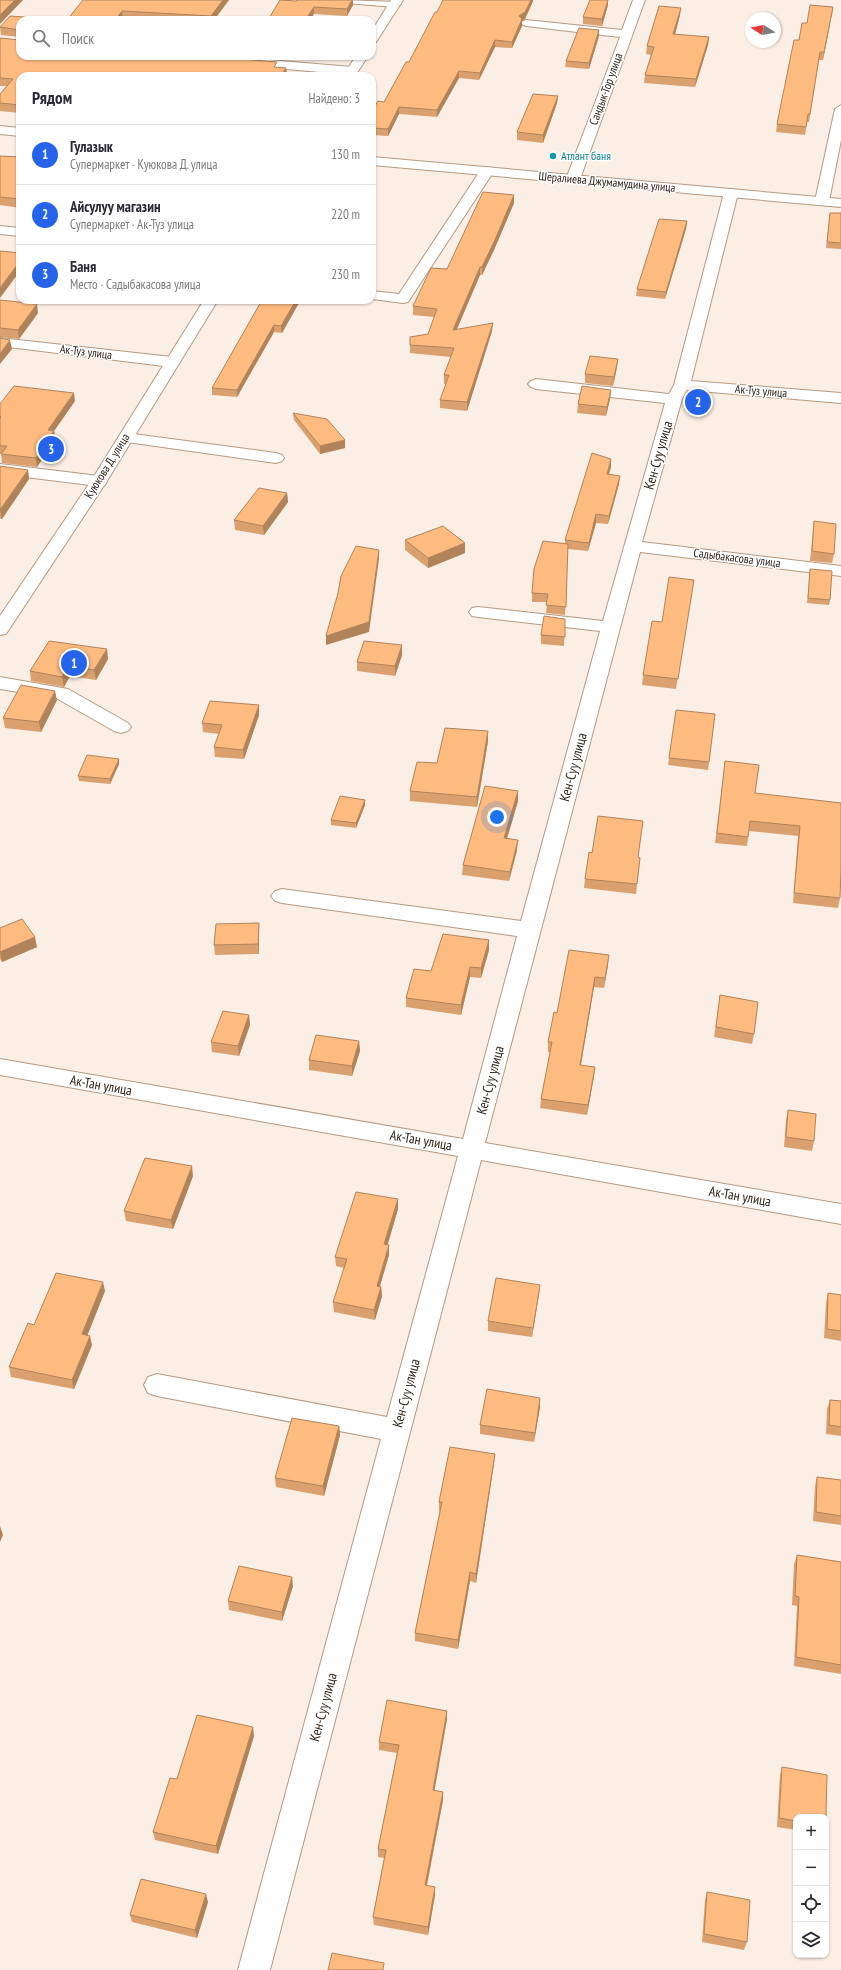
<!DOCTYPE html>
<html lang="ru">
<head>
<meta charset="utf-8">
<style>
  :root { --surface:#fff; --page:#f2f2f3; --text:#2b2b33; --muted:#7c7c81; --line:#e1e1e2; --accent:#2563eb }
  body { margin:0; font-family:"PT Sans Narrow",sans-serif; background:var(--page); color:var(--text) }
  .controls { position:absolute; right:12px; bottom:12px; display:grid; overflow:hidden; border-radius:8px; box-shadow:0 1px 3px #0004 }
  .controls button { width:36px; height:36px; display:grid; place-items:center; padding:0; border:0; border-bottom:1px solid var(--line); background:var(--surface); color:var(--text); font:20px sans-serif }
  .compass { position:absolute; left:745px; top:12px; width:36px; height:36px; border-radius:50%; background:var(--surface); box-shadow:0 1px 3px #0004; rotate:281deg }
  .you { position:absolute; left:497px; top:817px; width:14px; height:14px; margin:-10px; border:3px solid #fff; border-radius:50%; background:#1a73e8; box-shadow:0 0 0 6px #1a73e833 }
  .badge { display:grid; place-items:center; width:26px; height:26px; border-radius:50%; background:var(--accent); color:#fff; font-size:13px; font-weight:700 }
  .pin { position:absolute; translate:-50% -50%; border:2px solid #fff; box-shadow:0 1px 4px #0006 }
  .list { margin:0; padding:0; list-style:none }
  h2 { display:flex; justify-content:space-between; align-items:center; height:52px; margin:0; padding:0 16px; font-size:17px }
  h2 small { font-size:13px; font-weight:400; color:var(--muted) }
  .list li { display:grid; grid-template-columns:26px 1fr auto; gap:12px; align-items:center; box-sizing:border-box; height:60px; padding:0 16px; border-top:1px solid var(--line) }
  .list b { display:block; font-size:15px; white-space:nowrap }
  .list p { margin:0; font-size:13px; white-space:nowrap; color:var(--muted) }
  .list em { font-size:13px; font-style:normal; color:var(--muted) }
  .icon { flex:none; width:22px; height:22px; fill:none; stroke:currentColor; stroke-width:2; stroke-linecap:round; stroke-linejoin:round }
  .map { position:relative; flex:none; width:841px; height:1970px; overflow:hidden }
  .search { position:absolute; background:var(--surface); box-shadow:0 1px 3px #0004; left:16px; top:16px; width:360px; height:44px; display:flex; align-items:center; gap:10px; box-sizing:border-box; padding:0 14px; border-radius:12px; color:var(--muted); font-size:15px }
  .panel { position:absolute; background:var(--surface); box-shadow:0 1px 3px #0004; left:16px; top:72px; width:360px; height:232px; border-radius:12px }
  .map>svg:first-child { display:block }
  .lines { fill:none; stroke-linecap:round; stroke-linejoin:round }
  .street-casing { stroke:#b59981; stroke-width:2 }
  .secondary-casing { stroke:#b59981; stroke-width:2 }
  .street { fill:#fff; fill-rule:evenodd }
  .secondary { fill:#fff; fill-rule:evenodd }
  .wall { fill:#daa16e }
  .shaded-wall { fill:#b1835a }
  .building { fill:#fdbb80; stroke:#b1835a }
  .culture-dot { fill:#0f9aa8; stroke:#fff; stroke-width:1.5 }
  .labels { text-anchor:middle; stroke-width:3; stroke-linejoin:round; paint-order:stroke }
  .far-street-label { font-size:12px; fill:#30251b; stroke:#fff }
  .far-culture-label { font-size:12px; fill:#0d838f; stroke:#fff; text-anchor:start }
  .street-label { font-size:14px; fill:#30251b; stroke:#fff }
</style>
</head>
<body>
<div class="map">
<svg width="841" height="1970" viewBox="0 0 841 1970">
  <rect width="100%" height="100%" fill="#fbeee4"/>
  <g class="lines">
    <defs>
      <path id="street" d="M340 0 399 2 401 4 395 7 346 3Z
        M633 0H645L580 179 578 182H568L566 179 620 37 526 26 520 23 526 20 622 30Z
        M246 58 352 67 358 71 352 75 242 65 240 62 242 59Z
        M841 105V140L829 201 827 204H817L815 201 835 109Z
        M487 167 492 168 494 171 408 302 403 303 372 299V291L399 294 482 168Z
        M731 189 736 190 738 193 691 381 841 393V403L687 390 682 399 642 542 841 566V576L640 552 485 1143 841 1204V1224L481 1160 270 1970H238L381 1439 157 1396 148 1393 144 1385 148 1377 157 1374 387 1417 458 1156 0 1075V1059L463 1139 517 936 282 903 275 901 271 896 275 891 282 889 521 921 600 631 478 617 472 616 469 612 472 608 478 607 603 621 665 403 536 389 531 387 528 384 531 381 536 379 669 394 674 385 724 193 726 190Z
        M0 226 20 228V236L0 234Z
        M0 338 172 357 177 359 180 362 177 365 172 367 0 346Z
        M126 433 276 453 282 455 284 458 282 461 276 463 120 441 118 438 120 435Z
        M0 464 99 476 105 477 107 481 105 485 99 486 0 474Z
        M0 677 68 689 128 723 131 727 128 731 121 733 114 731 56 698 0 689Z"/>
      <path id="secondary" d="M391 0H403L376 42 372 44V31Z
        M356 56H368L355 76H343Z
        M0 126 20 128V136L0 134Z
        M372 157 841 199V207L372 165Z
        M204 300H218L107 481 6 634 0 635V616L91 481Z"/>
    </defs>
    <use href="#street" class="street-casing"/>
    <use href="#secondary" class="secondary-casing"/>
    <use href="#street" class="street"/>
    <use href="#secondary" class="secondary"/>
  </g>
  <path class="wall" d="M83 0H229L214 20H156L123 18 121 20H67Z
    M280 0 353 5 347 16 314 14Z
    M533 1 525 19 522 21V26L512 48 495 47 479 80 459 78 437 117 399 114 388 136 372 135V111L384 102 409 62 437 12Z
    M608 5 602 26 583 24V17Z
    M833 7 823 60H819L809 122H807L805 135 776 132 777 124 799 40 807 23Z
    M680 15 675 34 709 37 708 45 695 87 644 83 645 75 651 55 646 54 647 46Z
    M67 20 20 37 1 35 0 27Z
    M599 30V36L589 69 565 67 566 61Z
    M0 38 20 56 277 67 286 68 287 75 286 76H20V113L0 111V94L7 86H0Z
    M240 56H286L284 60Z
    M558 96 557 103 543 143 517 140V132Z
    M0 156 20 157V208L0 205Z
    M514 203 494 250 482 275H480L457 329 492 331 467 411 440 408V400L446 384H444V375L451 357 410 353V337L428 334 434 317 413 315V306L447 269Z
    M830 213H841V249L826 248Z
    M687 221 686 229 665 299 636 296 637 289Z
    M0 300 38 313 19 339 0 337Z
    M262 300 300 301 282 333 274 332 237 397 212 395V388Z
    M617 367 613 386 585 383V374Z
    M611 390 610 399 606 416 577 413 578 404Z
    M75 401 54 431 56 439 37 467 2 463 1 454H0V404Z
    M293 413 345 448 320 454 294 420Z
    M0 466 28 470 29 479 2 519H0Z
    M611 467 609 474 619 484 608 524 596 523 588 551 568 549 565 615 546 613 547 602H532V593L565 543V540Z
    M287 493 288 502 264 535 235 530 234 520Z
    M814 521 834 554 832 563 810 561Z
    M405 540 465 543V553L428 568 405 550Z
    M810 569 830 600 829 605 807 603Z
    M694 580 676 689 642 685 643 675 662 622Z
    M565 619 564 646 541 644V635Z
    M402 645V655L395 676 357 671V662Z
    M108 659 96 680 70 676 64 687 31 681 30 671Z
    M57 700 41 732 5 728 3 718Z
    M259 705V715L244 759 215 757 214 747 219 734 203 732 202 723Z
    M715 714 708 770 668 765 669 758Z
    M488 741 477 807 410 801V791L437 763Z
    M119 759V764L110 784 79 781 78 776Z
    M725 761 755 793 841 803 840 898 838 908 793 903 798 836 749 831 747 846 715 843Z
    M518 801 507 839 517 850 509 881 462 875 463 865Z
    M365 805 356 828 331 825V820Z
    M643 821 638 857 640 858 636 894 584 888 585 879 592 853Z
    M259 923V954L215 955 214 945Z
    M0 928 37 947 2 962 0 959Z
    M489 940V950L481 978 470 977 461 1015 406 1007V998L431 971Z
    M608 965 604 988 594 987 581 1065 594 1076 587 1115 540 1108 541 1099 550 1052H548V1042L557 1013Z
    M720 995 754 1034 752 1044 714 1037Z
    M249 1015 250 1025 239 1056 212 1052 211 1042Z
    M359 1041 360 1051 352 1076 309 1070V1060Z
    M788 1110 814 1141 812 1151 784 1147 786 1120Z
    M193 1176 173 1229 126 1221 124 1211Z
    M398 1199V1209L387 1245H389V1255L380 1286 381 1287 382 1296 375 1320 334 1312 333 1302 344 1268 336 1266 335 1257Z
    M105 1291 87 1335 92 1345 74 1389 11 1377 9 1367 34 1325Z
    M828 1293 841 1295V1341L824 1338 826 1303Z
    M539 1294 532 1337 488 1331V1321Z
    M830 1400 841 1401V1436L826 1434 827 1409Z
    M540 1407 534 1442 480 1434V1425Z
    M339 1426 340 1435 324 1496 276 1487 275 1478Z
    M495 1454 494 1463 476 1583 470 1581 458 1649 415 1641V1633L440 1511H439V1502Z
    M817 1477 841 1480V1525L813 1521 815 1486Z
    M797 1555 841 1562V1674L794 1666 797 1606 792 1605 794 1564Z
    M293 1586 282 1621 229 1610 228 1601Z
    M447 1711V1719L434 1790 443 1792V1800L427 1886 435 1895 428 1935 374 1925 373 1917 384 1858 378 1857V1849L397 1753 379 1750V1742Z
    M254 1736 218 1854 155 1840 153 1832 177 1779Z
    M782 1767 796 1817V1830L777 1827 780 1775Z
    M707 1892 747 1942 744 1950 702 1942 705 1900Z
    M208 1902 197 1938 132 1922 130 1915Z"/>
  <path class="shaded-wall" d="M15 0H23L0 24V15Z
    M223 0H229L214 20H211V16Z
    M352 0H353V5L347 16V9Z
    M531 0H533V1L525 19 522 21V26L512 48V42L519 16Z
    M608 0V5L602 26V19Z
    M314 7V14L310 20H305Z
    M833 7 832 14 823 60 824 52Z
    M681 8 680 15 673 42V34Z
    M122 11 123 18 121 20H115Z
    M599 30V36L589 69V63Z
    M709 37 708 45 695 87 696 79Z
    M495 40V47L479 80 480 73Z
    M286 68 287 75 286 76H281Z
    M459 71V78L437 117V110Z
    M558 96 557 103 543 143V135Z
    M399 107V114L388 136V129Z
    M514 195V203L494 250 482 275V267Z
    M687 221 686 229 665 299 666 292Z
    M20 261V271L0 298V288Z
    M480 267V275L453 338V330Z
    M296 300H300V301L282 333 281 326Z
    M37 304 38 313 19 339 18 330Z
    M493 323 492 331 467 411V402Z
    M274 325V332L237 397V390Z
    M10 340 12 349 0 364V354Z
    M618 359 617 367 613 386 614 377Z
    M611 390 610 399 606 416 607 407Z
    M74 393 75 401 54 431 56 439 37 467 36 458 48 430Z
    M345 440V448L320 454V446Z
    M611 459V467L606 482 607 474Z
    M28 470 29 479 2 519 0 510Z
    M620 476 619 484 608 524 609 516Z
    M287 493 288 502 264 535 263 526Z
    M596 514V523L588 551 589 543Z
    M465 543V553L428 568V558Z
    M379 550V559L369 632 326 645V636Z
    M402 645V655L395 676V666Z
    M107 649 108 659 96 680 94 670Z
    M68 666 70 676 64 687 62 677Z
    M55 691 57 700 41 732 39 722Z
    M259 705V715L244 759 243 750Z
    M488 731V741L477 807V797Z
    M119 759V764L110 784V779Z
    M518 791V801L504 848V838Z
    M365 800V805L356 828V823Z
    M518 840 517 850 509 881 510 872Z
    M259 923V954L258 944Z
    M35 937 37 947 2 962 0 952Z
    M489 940V950L481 978V968Z
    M609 955 608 965 604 988 605 978Z
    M470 967V977L461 1015V1005Z
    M595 977 594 987 579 1075 580 1065Z
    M249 1015 250 1025 239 1056 238 1046Z
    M359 1041 360 1051 352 1076V1066Z
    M595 1067 594 1076 587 1115 588 1105Z
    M192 1166 193 1176 173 1229 171 1220Z
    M398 1199V1209L385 1254 384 1244Z
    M389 1245V1255L377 1296V1286Z
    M103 1282 105 1291 84 1344 82 1334Z
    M540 1285 539 1294 532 1337 533 1328Z
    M381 1287 382 1296 375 1320 374 1310Z
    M90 1336 92 1345 74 1389 72 1380Z
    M540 1398V1407L534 1442 535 1433Z
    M339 1426 340 1435 324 1496 323 1486Z
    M495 1454 494 1463 476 1583V1574Z
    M0 1526 3 1535 0 1542Z
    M470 1572V1581L458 1649V1640Z
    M292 1577 293 1586 282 1621V1612Z
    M447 1711V1719L433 1799V1790Z
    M253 1727 254 1736 218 1854 216 1846Z
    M443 1792V1800L425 1893V1885Z
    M435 1887V1895L428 1935V1927Z
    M206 1894 208 1902 197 1938 195 1930Z"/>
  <path class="building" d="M0 0H15L0 15Z
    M83 0H223L211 16 122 11 115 20H67Z
    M280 0 296 1 297 0H352L347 9 314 7 305 20H268Z
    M443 0H531L525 12 519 16 522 19 512 42 495 40 480 73 459 71 437 110 399 107 388 129 372 128V111L378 101 384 102 406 62H409L435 12H437Z
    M590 0H608L602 19 583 17Z
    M810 5 833 7 824 52H820L810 114H808L806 127 777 124 794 40H799L802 23H807Z
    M659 6 681 8 673 34 709 37 696 79 645 75 654 47 647 46Z
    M10 16 67 20H20V30L0 27Z
    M579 28 599 30 589 63 566 61Z
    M0 38 20 40V56H205L277 62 274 67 286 68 281 76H20V105L0 103V94L13 79 0 78Z
    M533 94 558 96 543 135 517 132Z
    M0 156 20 157V199L0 197Z
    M483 192 514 195 494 242 482 267H480L453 330 493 323 467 402 440 400 449 375H444L454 348 410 345V337L428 334 437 309 413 306 431 268 447 269Z
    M830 213H841V243L827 242Z
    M659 219 687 221 666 292 637 289Z
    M0 251 20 253V261L0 288Z
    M0 300 37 304 18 330 0 328Z
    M262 300H296L281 326 274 325 237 390 212 388Z
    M0 338 10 340 0 354Z
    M590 356 618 359 614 377 585 374Z
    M14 386 74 393 48 430 54 431 36 458 1 454 7 446H0V418L1 417 0 416V404Z
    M582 386 611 390 607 407 578 404Z
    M293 413 327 419 345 440 320 446Z
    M592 453 611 459 607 474 620 476 609 516 596 514 589 543 565 540Z
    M0 466 28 470 0 510Z
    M259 488 287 493 263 526 234 520Z
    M814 521 836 524 834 554 812 551Z
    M443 526 465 543 428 558 405 540Z
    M543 541 568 544 566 607 546 605 548 594 532 593 534 569Z
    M356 546 379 550 369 622 326 636 338 593 341 576Z
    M810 569 832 571 830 600 808 598Z
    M669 577 694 580 678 679 643 675 652 621 662 622Z
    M544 616 565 619V637L541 635Z
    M49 641 107 649 94 670 68 666 62 677 30 671Z
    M364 641 402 645 395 666 357 662Z
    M21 685 55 691 39 722 3 718Z
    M210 701 259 705 243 750 214 747 222 725 202 723Z
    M676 710 715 714 709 762 669 758Z
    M445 728 488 731 477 797 410 791 417 762 437 763Z
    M87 755 119 759 110 779 78 776Z
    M725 761 759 765 755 793 841 803V869L840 898 794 893 800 826 750 821 748 837 717 833Z
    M485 786 518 791 504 838 518 840 510 872 463 865Z
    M340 796 365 800 356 823 331 820Z
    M598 816 643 821 638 857 640 858 637 884 585 879 589 852 592 853Z
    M22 919 35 937 0 952V928Z
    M259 923 258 944 214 945 216 924Z
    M443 934 489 940 481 968 470 967 461 1005 406 998 414 969 431 971Z
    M569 950 609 955 605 978 595 977 580 1065 595 1067 588 1105 541 1099 552 1042H548L554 1012 557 1013Z
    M720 995 758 1002 754 1034 716 1027Z
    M223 1011 249 1015 238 1046 211 1042Z
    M316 1035 359 1041 352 1066 309 1060Z
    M788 1110 816 1114 814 1141 786 1137Z
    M145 1158 192 1166 171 1220 124 1211Z
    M356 1192 398 1199 384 1244 389 1245 377 1286 381 1287 374 1310 333 1302 347 1259 335 1257Z
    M56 1273 103 1282 82 1334 90 1336 72 1380 9 1367 28 1323 34 1325Z
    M496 1278 540 1285 533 1328 488 1321Z
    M828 1293 841 1295V1331L827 1329Z
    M487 1389 540 1398 535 1433 480 1425Z
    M830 1400 841 1401V1427L829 1425Z
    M292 1418 339 1426 323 1486 275 1478Z
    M450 1447 495 1454 476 1574 470 1572 458 1640 415 1633 442 1502H439Z
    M817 1477 841 1480V1516L816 1512Z
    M797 1555 841 1562V1665L796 1657 799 1597 795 1596Z
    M239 1566 292 1577 282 1612 228 1601Z
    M387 1700 447 1711 433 1790 443 1792 425 1885 435 1887 428 1927 373 1917 386 1850 378 1849 399 1745 379 1742Z
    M197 1715 253 1727 216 1846 153 1832 170 1778 177 1779Z
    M782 1767 827 1775 826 1817H796V1821L779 1818Z
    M141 1879 206 1894 195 1930 130 1915Z
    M707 1892 750 1900 747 1942 704 1934Z
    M332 1953 384 1963 383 1970H328Z"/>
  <circle class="culture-dot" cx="553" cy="156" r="4"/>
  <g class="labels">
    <g class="far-street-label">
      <text transform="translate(606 89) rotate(-70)" y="4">Сандык-Тор улица</text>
      <text transform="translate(607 182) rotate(5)" y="4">Шералиева Джумамудина улица</text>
      <text transform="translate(86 352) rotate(7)" y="4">Ак-Туз улица</text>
      <text transform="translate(761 391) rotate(5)" y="4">Ак-Туз улица</text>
      <text transform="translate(107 466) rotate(-58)" y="4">Куюкова Д. улица</text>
      <text transform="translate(737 558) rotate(7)" y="4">Садыбакасова улица</text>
    </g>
    <g class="far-culture-label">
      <text x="561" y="160">Атлант баня</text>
    </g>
    <g class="street-label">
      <text transform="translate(658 455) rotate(-74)" y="5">Кен-Суу улица</text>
      <text transform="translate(573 767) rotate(-75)" y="5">Кен-Суу улица</text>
      <text transform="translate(490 1080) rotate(-75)" y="5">Кен-Суу улица</text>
      <text transform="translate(101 1085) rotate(10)" y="5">Ак-Тан улица</text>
      <text transform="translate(421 1140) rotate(10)" y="5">Ак-Тан улица</text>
      <text transform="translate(740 1196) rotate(10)" y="5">Ак-Тан улица</text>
      <text transform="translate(406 1393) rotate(-75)" y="5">Кен-Суу улица</text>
      <text transform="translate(323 1707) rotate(-75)" y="5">Кен-Суу улица</text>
    </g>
  </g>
</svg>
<div class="controls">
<button>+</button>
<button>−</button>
<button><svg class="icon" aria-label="locate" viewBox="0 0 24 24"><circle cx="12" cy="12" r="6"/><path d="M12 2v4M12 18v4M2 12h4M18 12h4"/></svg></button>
<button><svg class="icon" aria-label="layers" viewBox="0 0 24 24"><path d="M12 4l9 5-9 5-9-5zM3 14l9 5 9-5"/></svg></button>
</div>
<svg class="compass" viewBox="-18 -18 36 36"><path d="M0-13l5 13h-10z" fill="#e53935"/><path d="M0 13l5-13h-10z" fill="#7c7c81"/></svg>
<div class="you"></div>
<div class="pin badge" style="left:74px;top:663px">1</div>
<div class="pin badge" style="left:698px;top:402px">2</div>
<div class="pin badge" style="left:51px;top:449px">3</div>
<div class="search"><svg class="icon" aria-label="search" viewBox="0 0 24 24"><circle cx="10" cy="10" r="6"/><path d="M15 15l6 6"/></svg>Поиск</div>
<section class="panel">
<h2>Рядом<small>Найдено: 3</small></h2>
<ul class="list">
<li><span class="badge">1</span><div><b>Гулазык</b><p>Супермаркет · Куюкова Д. улица</p></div><em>130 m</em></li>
<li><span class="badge">2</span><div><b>Айсулуу магазин</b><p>Супермаркет · Ак-Туз улица</p></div><em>220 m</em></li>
<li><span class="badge">3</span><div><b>Баня</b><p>Место · Садыбакасова улица</p></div><em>230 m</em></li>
</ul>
</section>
</div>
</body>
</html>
